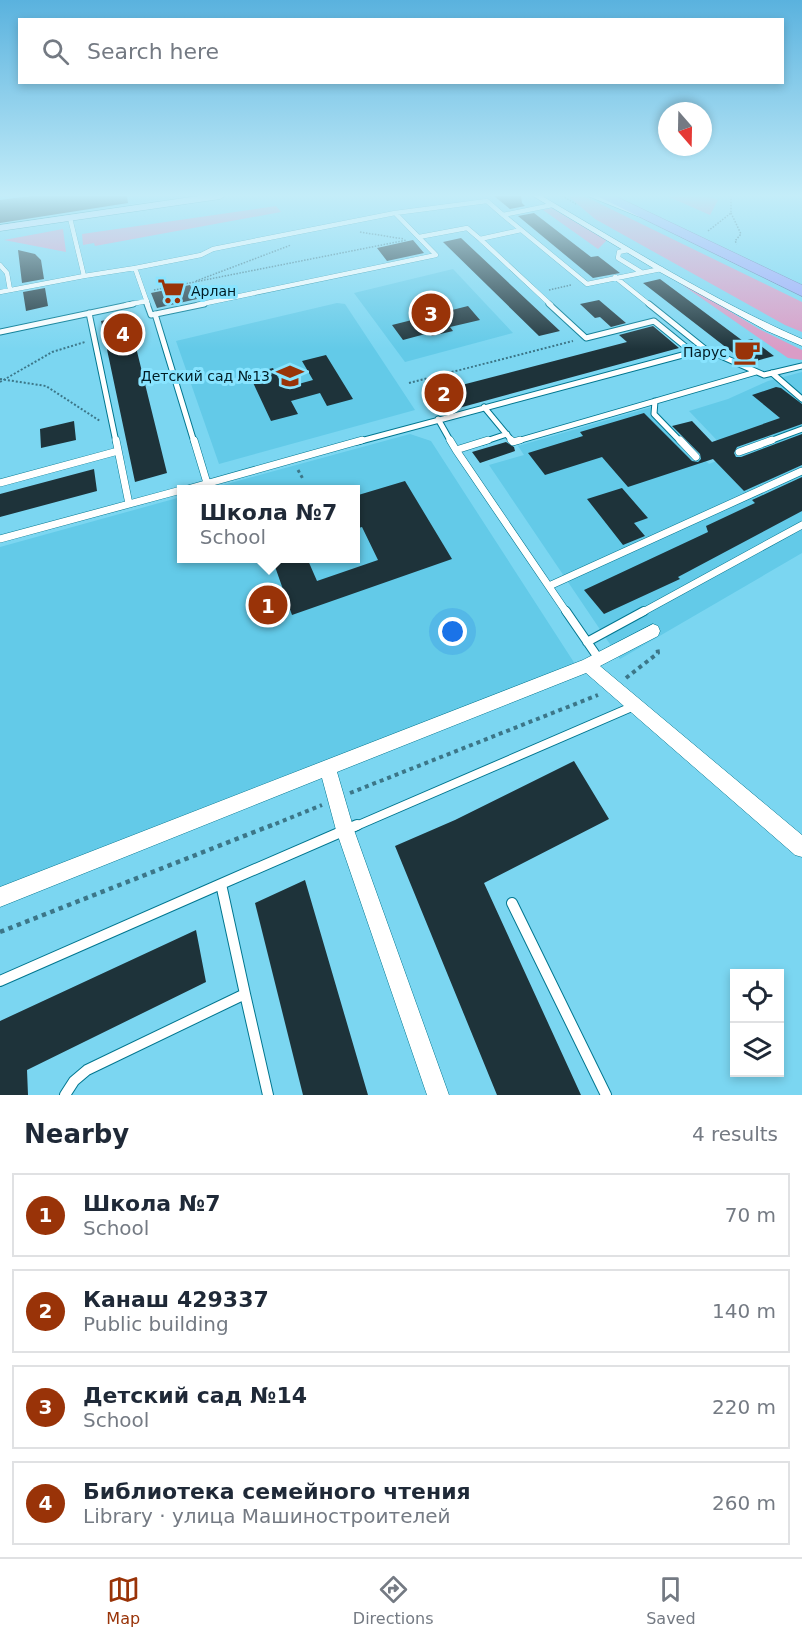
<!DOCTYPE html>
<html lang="en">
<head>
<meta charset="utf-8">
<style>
  :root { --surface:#fff; --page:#f2f2f3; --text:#1f2937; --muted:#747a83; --line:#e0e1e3; --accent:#993308 }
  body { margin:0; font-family:"DejaVu Sans",sans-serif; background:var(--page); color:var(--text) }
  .controls { position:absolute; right:18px; bottom:18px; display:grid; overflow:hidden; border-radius:0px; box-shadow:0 3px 9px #0003 }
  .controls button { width:54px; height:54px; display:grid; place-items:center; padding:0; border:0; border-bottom:2px solid var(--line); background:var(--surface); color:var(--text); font:30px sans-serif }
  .compass { position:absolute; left:658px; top:102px; width:54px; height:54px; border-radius:50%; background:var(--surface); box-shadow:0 3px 9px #0003; rotate:160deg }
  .you { position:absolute; left:453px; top:632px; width:21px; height:21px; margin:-15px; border:4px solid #fff; border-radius:50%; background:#1a73e8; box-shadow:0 0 0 9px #1a73e833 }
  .badge { display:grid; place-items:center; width:39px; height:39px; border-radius:50%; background:var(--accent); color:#fff; font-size:20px; font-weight:700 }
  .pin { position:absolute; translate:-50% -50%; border:3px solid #fff; box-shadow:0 2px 6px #0006 }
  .popup { position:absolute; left:177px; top:485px; width:183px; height:78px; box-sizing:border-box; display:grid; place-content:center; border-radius:0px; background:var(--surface); filter:drop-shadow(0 2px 4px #0005); font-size:20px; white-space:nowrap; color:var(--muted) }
  .popup b { font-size:22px; color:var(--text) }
  .popup::after { content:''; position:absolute; left:50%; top:100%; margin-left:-12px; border:12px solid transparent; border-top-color:var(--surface) }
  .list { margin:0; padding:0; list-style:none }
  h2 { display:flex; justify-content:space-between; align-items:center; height:78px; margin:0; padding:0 24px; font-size:26px }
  h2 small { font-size:20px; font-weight:400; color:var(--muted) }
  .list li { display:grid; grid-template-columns:39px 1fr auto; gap:18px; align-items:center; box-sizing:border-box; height:84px; margin:0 12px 12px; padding:0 12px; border:2px solid var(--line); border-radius:0px }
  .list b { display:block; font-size:22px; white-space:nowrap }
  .list p { margin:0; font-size:20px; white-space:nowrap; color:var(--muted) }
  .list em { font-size:20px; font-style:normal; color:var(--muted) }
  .icon { flex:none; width:33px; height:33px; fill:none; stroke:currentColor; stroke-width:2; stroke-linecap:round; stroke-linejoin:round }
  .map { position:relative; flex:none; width:802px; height:1095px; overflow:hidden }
  .search { position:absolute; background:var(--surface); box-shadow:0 3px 9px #0003; left:18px; right:18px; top:18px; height:66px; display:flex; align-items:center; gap:15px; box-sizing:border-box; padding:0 21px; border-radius:0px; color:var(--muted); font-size:22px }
  .sheet { height:462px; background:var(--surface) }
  nav { display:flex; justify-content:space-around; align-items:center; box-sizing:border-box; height:84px; border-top:2px solid var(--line); background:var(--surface); font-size:16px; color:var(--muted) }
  nav a { display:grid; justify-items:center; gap:3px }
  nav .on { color:var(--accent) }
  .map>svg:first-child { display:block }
  .built { fill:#63cae8 }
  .green { fill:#da9cc6 }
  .building { fill:#1e333a }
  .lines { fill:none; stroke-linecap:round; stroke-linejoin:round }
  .lane-far4-casing { stroke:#00768f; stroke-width:5 }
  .lane-far3-casing { stroke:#00768f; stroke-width:7 }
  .lane-far2-casing { stroke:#00768f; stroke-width:8 }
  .lane-far1-casing { stroke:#00768f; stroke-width:10 }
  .lane-casing { stroke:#00768f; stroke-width:12 }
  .street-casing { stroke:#00768f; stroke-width:1 }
  .secondary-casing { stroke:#00768f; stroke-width:1 }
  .highway-casing { stroke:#6978ae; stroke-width:1 }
  .path-far4 { stroke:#3c7688; stroke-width:1.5; stroke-dasharray:1.5 1.5; stroke-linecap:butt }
  .path-far3 { stroke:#3c7688; stroke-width:2; stroke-dasharray:2 2; stroke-linecap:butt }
  .path-far2 { stroke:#3c7688; stroke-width:3; stroke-dasharray:3 3; stroke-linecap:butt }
  .path-far1 { stroke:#3c7688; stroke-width:4; stroke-dasharray:4 4; stroke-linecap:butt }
  .path { stroke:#3c7688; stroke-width:4.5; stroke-dasharray:4.5 4.5; stroke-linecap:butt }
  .lane-far4 { stroke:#fff; stroke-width:4.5 }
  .lane-far3 { stroke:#fff; stroke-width:5 }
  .lane-far2 { stroke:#fff; stroke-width:7 }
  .lane-far1 { stroke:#fff; stroke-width:8 }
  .lane { stroke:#fff; stroke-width:10 }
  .street { fill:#fff; fill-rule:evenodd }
  .secondary { fill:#e3e6fd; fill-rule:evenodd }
  .highway { fill:#a2aaf9; fill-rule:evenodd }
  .labels { text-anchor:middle; stroke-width:6; stroke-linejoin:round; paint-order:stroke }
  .far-poi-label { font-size:14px; fill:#001c24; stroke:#88e4ff; text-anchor:end }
</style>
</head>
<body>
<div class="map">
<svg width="802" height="1095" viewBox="0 0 802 1095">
  <rect width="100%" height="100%" fill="#7bd6f1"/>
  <path class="built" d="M0 196H187L0 223Z
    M453 269 513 333 405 362 354 293Z
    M337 303 345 304 415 410 219 464 176 341Z
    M802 372V553L620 659 489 465 524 455 518 446 652 407 709 464 731 455 689 411 728 399 768 381Z
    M410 434 431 441 575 664 0 890V547L181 497V558H355V490L208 489Z"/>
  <path class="green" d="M568 196H584L802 302V332L785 325 595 219Z
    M667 196H707L718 200 710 215Z
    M276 206 281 212 95 246 94 243 83 245 82 234Z
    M552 208 607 240 598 249 543 210Z
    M63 229 66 252 4 240Z
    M681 284H685L759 329 802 350V360L788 358Z"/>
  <path class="building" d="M31 196H127L128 203 0 223V200Z
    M494 196H521L522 203 525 206 510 209Z
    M534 213 591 257 598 256 620 273 593 278 518 216Z
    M461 238 560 331 539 336 443 242Z
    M413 240 424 253 387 261 377 248Z
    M18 250 35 254 41 260 44 279 22 283Z
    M660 279 743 341 752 339 774 356 749 363 741 359 643 283Z
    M190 285 197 299 157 308 151 293Z
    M45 288 48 306 26 311 23 292Z
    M599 300 626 323 611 327 600 317 595 318 580 304Z
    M468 306 480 320 450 327 453 331 432 336 429 333 403 340 392 325Z
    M128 315 167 473 135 482 101 321Z
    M653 326 679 348 444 412 424 382 446 377 454 387 627 342 619 335Z
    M326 355 353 399 327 406 320 393 291 401 298 414 271 421 249 374 273 368 284 388 313 380 302 361Z
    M776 387 781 388 802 404V424L737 447 734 453 736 457H741L802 434V465L744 491 713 459 628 487 602 457 545 475 528 453 583 436 580 432 644 413 692 461 698 462 701 459 700 454 672 426 692 421 712 442 780 418 752 395Z
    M74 421 76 440 41 448 40 429Z
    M506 442 514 447 515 451 480 463 472 452Z
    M94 469 97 491 0 517V494Z
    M802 477V511L678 577 680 579 604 614 584 590 708 532 706 526 755 503 752 500Z
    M405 481 452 559 292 615 272 558H307L317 581 378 560 362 527 355 529V496Z
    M622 488 648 518 634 523 645 536 623 545 587 499Z
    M574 761 609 819 484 883 581 1095H497L395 846 455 820Z
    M305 880 368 1095H303L255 903Z
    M196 930 206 982 27 1070 28 1095H0V1021Z"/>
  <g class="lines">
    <defs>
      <path id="lane-far4" d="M503 215 587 284 661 269
        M70 218 84 276 135 268 148 305
        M521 230 480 239 551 305
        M419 237 467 228 480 239
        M628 250 619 252 618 258 641 272
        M0 265 7 273 10 290
        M135 268 201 255 213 249 395 213
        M615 277 650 305
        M0 292 84 276
        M126 305 147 301
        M197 305 436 255 395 213 487 201 503 215 552 205"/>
      <path id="lane-far3" d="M147 304 151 315 204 304
        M549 304 586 338 654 321 692 352
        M649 304 705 349
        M89 313 116 442
        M155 314 194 442
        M0 332 133 304
        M772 373 802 399
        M655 401 654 414 681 442
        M484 407 513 442
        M438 419 451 442
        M357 442 705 349 764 375 802 366
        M483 442 507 434
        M514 442 756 372
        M767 442 802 429"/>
      <path id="lane-far2" d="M116 440 129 504
        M194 440 207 483
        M450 440 456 450
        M488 440 456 450 567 613
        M511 440 513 442 520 440
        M680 440 696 457
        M739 452 772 440
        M0 483 118 451
        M184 490 362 440
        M0 539 181 490
        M549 586 802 471
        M641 613 802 525"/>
      <path id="lane-far1" d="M566 611 599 659
        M587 642 644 611
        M354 827 634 706"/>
      <path id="lane" d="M221 884 357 825
        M512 903 606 1095
        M0 981 221 884 245 994 87 1070 74 1081 65 1095
        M245 994 268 1095"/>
      <path id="street" d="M533 196H542C627 246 712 300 802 339V346L767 331 658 271Z
        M653 624 658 626 660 631 658 636 600 666 802 835V857L795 855 586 673 337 772 354 830 449 1095H427L336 830 322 778 0 907V887L583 660Z"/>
      <path id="secondary" d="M198 196H225L220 199 0 231V225Z
        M588 196H603L647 214 641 217 637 216Z"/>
      <path id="highway" d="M597 196H615L802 285V296Z"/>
    </defs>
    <use href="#lane-far4" class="lane-far4-casing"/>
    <use href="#lane-far3" class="lane-far3-casing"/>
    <use href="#lane-far2" class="lane-far2-casing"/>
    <use href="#lane-far1" class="lane-far1-casing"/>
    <use href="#lane" class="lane-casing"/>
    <use href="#street" class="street-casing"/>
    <use href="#secondary" class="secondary-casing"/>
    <use href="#highway" class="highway-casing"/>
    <path class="path-far4" d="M562 196 576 204
      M731 213 741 234 735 241 737 244
      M708 231 731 213V196
      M360 232 404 239
      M196 281 291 245
      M154 290 407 240
      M549 290 571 285"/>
    <path class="path-far3" d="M0 379 46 386 100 421
      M0 382 52 352 85 342
      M409 383 573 341"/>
    <path class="path-far2" d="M298 470 303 479"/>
    <path class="path-far1" d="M626 678 658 653 657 646
      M350 793 598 695
      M268 827 322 805"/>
    <path class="path" d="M0 932 272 825"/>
    <use href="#lane-far4" class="lane-far4"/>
    <use href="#lane-far3" class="lane-far3"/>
    <use href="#lane-far2" class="lane-far2"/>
    <use href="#lane-far1" class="lane-far1"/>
    <use href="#lane" class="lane"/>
    <use href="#street" class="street"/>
    <use href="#secondary" class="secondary"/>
    <use href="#highway" class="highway"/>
  </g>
  <linearGradient id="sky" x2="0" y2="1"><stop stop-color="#5ab2de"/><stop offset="0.56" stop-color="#c4edf9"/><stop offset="1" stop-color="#c4edf9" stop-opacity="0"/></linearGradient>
  <rect width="802" height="349" fill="url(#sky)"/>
  <defs>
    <symbol id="supermarket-bare" viewBox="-9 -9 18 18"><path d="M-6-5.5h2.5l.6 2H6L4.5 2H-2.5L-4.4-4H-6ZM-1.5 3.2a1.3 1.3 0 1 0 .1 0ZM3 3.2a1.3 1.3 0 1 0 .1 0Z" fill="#993308" stroke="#88e4ff" stroke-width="2.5" paint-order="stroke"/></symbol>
    <symbol id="cafe-bare" viewBox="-9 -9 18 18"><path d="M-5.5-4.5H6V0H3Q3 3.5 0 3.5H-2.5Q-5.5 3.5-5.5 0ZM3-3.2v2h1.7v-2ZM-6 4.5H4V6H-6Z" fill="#993308" stroke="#88e4ff" stroke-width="2.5" paint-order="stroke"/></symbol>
    <symbol id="school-bare" viewBox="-9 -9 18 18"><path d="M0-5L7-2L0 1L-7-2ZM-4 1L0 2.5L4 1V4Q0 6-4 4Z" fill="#993308" stroke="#88e4ff" stroke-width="2.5" paint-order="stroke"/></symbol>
  </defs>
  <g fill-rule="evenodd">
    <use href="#supermarket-bare" x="152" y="272" width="38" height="38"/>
    <use href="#cafe-bare" x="728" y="333" width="38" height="38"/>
    <use href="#school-bare" x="271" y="357" width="38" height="38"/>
  </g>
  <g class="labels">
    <g class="far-poi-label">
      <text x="191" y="296" text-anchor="start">Арлан</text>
      <text x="727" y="357">Парус</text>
      <text x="270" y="381">Детский сад №13</text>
    </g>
  </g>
</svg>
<div class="controls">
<button><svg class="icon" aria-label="locate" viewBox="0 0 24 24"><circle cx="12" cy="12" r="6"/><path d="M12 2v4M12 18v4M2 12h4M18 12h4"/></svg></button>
<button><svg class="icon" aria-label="layers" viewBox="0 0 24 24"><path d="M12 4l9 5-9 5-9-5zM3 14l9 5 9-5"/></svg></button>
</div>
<svg class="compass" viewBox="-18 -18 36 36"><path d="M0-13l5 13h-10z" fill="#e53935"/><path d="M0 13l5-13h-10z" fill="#747a83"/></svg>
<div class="you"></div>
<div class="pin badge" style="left:268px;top:605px">1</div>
<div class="popup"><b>Школа №7</b>School</div>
<div class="pin badge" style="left:444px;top:393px">2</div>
<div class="pin badge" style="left:431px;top:313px">3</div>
<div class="pin badge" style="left:123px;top:333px">4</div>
<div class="search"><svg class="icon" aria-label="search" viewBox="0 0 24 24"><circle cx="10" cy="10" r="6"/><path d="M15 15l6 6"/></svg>Search here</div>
</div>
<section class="sheet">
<h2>Nearby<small>4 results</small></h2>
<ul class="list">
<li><span class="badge">1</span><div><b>Школа №7</b><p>School</p></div><em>70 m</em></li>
<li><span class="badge">2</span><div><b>Канаш 429337</b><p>Public building</p></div><em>140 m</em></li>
<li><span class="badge">3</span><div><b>Детский сад №14</b><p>School</p></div><em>220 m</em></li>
<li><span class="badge">4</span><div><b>Библиотека семейного чтения</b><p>Library · улица Машиностроителей</p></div><em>260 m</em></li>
</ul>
</section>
<nav>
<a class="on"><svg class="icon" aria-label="map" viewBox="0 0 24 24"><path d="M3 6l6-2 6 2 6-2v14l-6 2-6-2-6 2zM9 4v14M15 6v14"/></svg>Map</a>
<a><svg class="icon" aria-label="directions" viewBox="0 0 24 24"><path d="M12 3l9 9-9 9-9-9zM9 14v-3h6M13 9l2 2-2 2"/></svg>Directions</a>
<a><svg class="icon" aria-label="saved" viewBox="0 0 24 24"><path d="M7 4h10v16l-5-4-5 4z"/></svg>Saved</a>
</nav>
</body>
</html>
